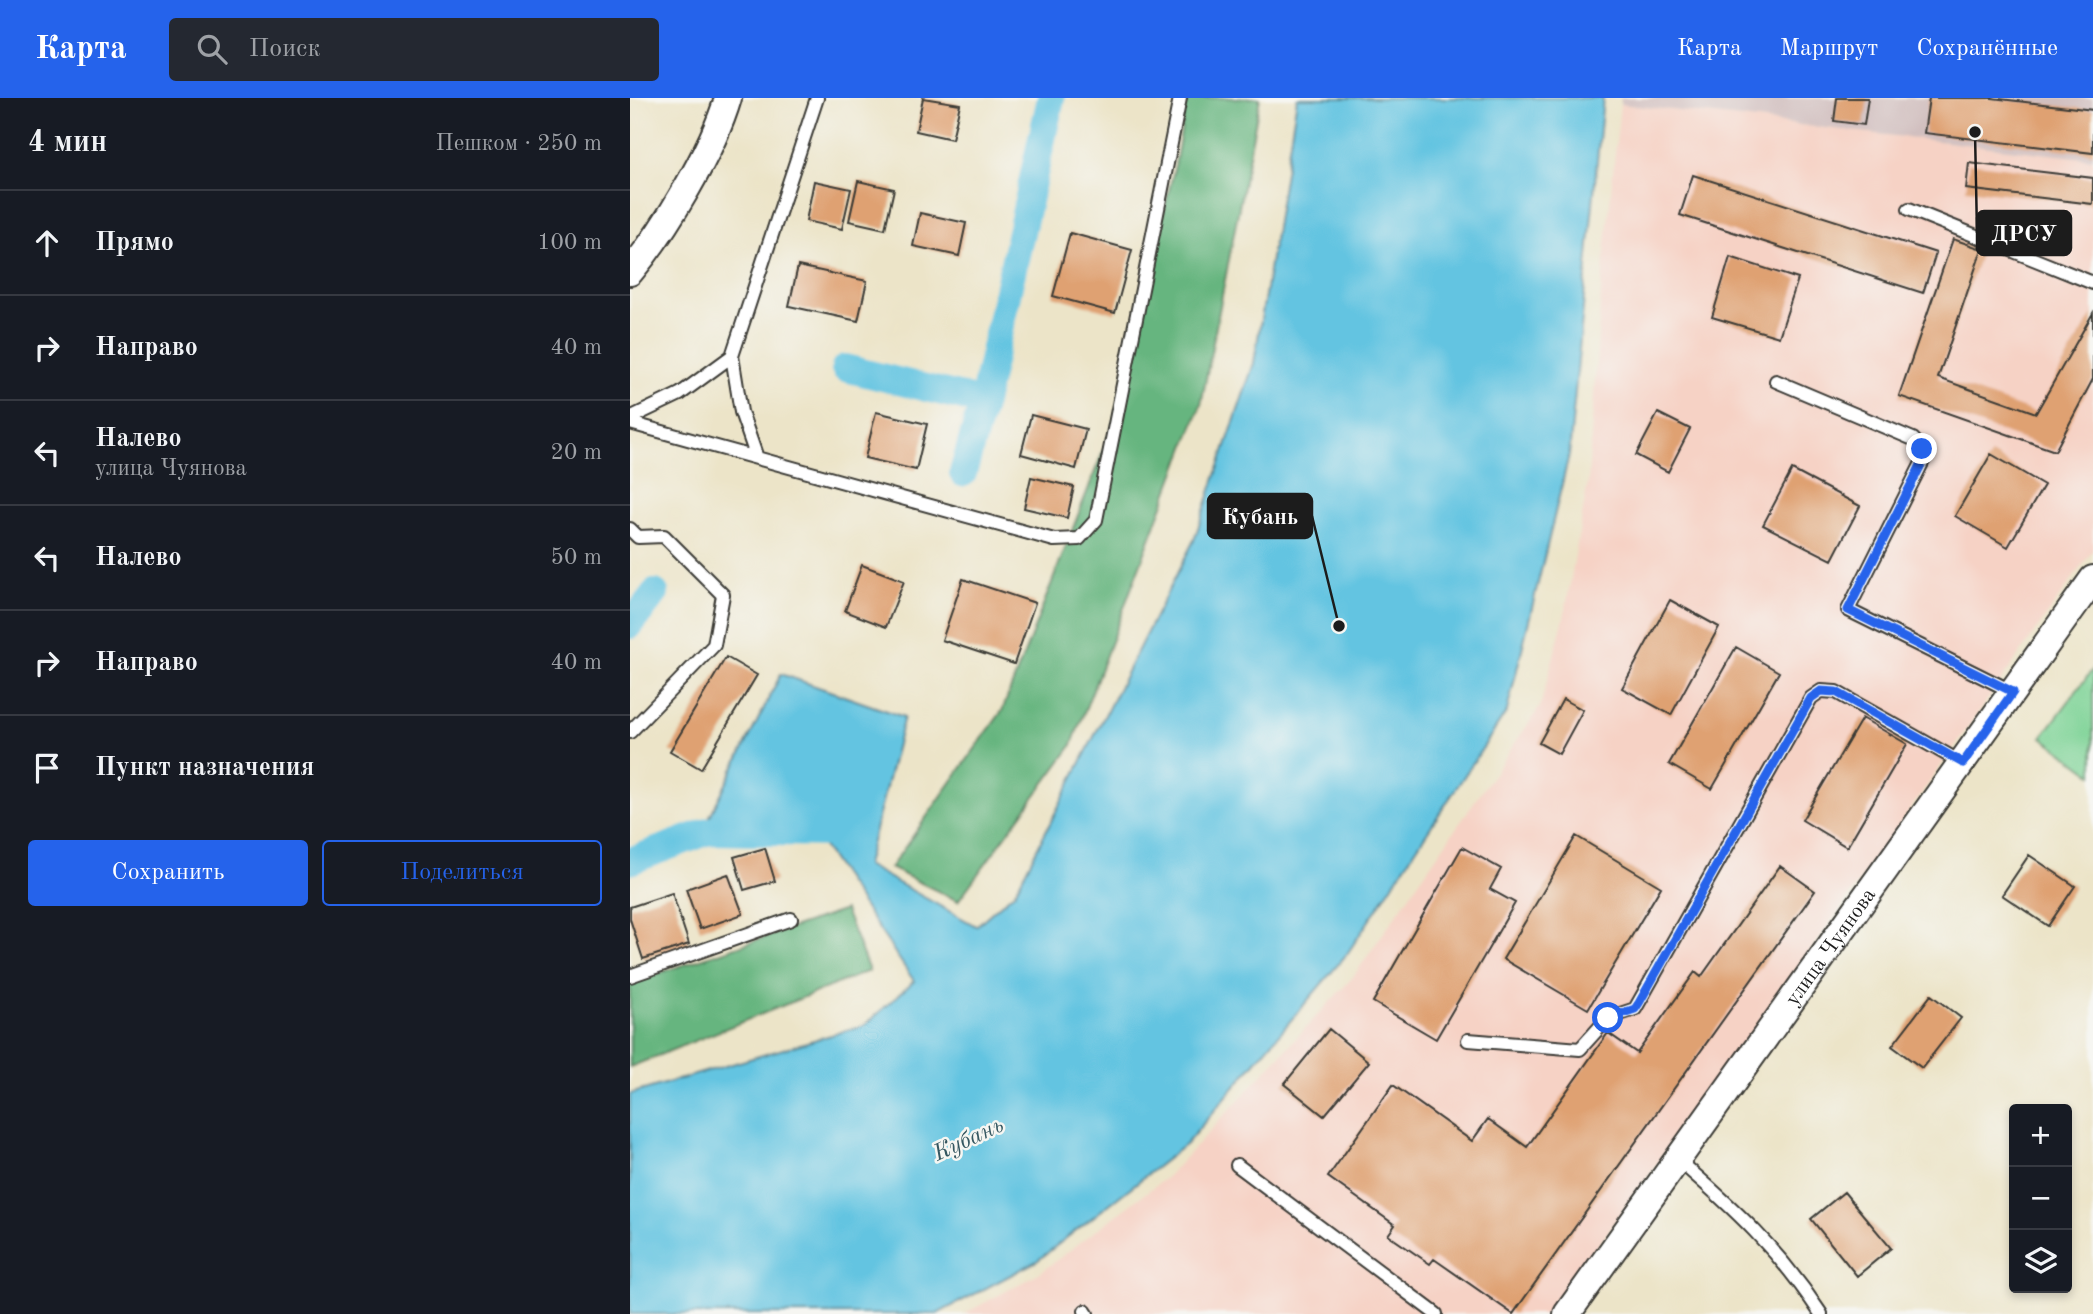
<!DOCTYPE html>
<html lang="ru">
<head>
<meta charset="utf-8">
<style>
  :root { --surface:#171b24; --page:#242831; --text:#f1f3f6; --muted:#9ea1a6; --line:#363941; --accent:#2563eb }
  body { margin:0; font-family:"Old Standard TT",serif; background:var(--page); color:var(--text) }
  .controls { position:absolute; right:21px; bottom:21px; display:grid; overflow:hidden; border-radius:7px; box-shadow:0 4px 10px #0003 }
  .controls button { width:63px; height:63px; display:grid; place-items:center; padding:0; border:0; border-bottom:2px solid var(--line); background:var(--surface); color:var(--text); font:35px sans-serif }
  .stop { position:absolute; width:21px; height:21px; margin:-16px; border:5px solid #2563eb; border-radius:50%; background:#fff }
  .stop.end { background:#2563eb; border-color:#fff; box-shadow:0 2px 7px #0008 }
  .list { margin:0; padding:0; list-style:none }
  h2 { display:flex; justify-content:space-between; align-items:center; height:91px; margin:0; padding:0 28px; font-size:30px }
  h2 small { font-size:23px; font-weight:400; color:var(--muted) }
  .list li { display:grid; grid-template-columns:46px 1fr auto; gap:21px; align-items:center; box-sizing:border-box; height:105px; padding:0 28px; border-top:2px solid var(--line) }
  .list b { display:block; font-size:26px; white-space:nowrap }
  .list p { margin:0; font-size:23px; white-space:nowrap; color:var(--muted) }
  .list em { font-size:23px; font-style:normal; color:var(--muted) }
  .actions { display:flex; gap:14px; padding:21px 28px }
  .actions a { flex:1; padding:16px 0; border:2px solid var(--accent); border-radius:7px; text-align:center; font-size:24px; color:var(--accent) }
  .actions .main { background:var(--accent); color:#fff }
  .icon { flex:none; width:38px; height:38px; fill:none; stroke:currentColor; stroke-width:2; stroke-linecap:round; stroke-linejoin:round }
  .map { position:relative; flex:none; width:1463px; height:1216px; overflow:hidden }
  header { display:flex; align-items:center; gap:42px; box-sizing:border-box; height:98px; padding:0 35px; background:var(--accent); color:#fff }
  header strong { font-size:33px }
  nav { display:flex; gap:38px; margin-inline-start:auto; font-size:24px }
  .search { width:490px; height:63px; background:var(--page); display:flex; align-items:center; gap:18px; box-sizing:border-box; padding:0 24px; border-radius:7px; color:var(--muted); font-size:26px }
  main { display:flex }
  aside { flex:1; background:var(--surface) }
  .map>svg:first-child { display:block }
  .built { fill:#f6d2c5 }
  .industrial { fill:#d1bfbf }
  .green { fill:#7ed396; stroke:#4d7859; stroke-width:2 }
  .forest { fill:#66b57f; stroke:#41684e; stroke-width:2 }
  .water { fill:#63c4e1; stroke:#40707e; stroke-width:2 }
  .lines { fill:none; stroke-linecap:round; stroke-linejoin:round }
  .canal { stroke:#63c4e1; stroke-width:28 }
  .building { fill:#dfa172 }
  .lane-casing { stroke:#3b3a36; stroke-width:16 }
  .street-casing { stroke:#3b3a36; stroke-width:30 }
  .lane { stroke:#fff; stroke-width:12 }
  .street { stroke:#fff; stroke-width:26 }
  .route { stroke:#2563eb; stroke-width:9 }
  .labels { text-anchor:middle; stroke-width:5; stroke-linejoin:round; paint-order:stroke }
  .street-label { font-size:21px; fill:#1c1c1c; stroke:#f6f6f2 }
  .water-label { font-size:23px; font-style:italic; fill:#355761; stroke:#f6f6f2 }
  .leader { fill:none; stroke:#1c1c1c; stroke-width:2.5 }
  .callout-dot { fill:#1c1c1c; stroke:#f6f6f2; stroke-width:2.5 }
  .callout { fill:#1c1c1c; stroke:#1c1c1c; stroke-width:2.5 }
  .callout-label { font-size:23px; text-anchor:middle; font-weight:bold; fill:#fff }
</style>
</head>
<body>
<header>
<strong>Карта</strong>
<div class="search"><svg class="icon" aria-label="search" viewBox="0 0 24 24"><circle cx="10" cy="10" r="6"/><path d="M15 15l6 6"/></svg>Поиск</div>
<nav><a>Карта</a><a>Маршрут</a><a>Сохранённые</a></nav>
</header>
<main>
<aside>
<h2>4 мин<small>Пешком · 250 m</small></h2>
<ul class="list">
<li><svg class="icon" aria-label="ahead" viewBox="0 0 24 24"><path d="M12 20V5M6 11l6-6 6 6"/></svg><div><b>Прямо</b></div><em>100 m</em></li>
<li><svg class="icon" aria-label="right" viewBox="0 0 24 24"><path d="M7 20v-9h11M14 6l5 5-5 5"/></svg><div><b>Направо</b></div><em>40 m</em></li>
<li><svg class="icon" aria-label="left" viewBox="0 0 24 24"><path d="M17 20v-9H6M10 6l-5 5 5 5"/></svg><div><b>Налево</b><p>улица Чуянова</p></div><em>20 m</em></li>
<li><svg class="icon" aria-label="left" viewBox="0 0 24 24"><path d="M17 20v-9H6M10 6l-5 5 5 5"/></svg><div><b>Налево</b></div><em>50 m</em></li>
<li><svg class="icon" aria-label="right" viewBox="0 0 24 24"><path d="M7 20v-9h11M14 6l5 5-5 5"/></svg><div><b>Направо</b></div><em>40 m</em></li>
<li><svg class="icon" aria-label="arrive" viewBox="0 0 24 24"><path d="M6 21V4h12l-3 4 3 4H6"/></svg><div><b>Пункт назначения</b></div></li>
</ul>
<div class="actions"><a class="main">Сохранить</a><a>Поделиться</a></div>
</aside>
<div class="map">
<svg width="1463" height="1216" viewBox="0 0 1463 1216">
  <rect width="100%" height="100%" fill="#f6f6f2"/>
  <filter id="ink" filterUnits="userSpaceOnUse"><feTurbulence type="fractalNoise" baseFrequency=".0143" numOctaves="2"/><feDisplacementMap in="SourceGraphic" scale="14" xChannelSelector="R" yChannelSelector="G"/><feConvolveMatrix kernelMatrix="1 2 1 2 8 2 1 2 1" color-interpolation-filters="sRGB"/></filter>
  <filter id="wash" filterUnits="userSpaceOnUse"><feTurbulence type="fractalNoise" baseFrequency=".00686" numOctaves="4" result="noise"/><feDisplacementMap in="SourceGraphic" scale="28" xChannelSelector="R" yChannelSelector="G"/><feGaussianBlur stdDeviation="1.57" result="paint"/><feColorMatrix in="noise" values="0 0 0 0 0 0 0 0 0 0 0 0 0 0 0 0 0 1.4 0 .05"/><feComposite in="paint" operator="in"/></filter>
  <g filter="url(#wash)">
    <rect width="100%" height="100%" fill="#ece4c8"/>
    <path class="built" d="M990 6 1463 61V452L1167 872 919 1216H334L411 1174 538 1078 723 879 910 609 934 520 958 384 971 193Z"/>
    <path class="industrial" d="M991 0H1463V61L990 6Z"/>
    <path class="green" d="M1463 571V677L1412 639Z"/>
    <path class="forest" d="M557 0H630L571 307 441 649 328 803 260 770 372 613 483 327 545 67Z
      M215 812 239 873 0 969V885Z"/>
    <path class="water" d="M667 0H973L939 357 877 613 717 856 556 1046 407 1163 307 1216H0V996L235 927 284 883 184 735 79 733 71 736 151 576 274 619 236 767 346 828 385 794 564 442 624 265Z"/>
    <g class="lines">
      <path class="canal" d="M215 270 353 304
        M333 375 353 304 421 0
        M0 527 25 495
        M0 763 79 733 210 735 218 746"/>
    </g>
    <g id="blocks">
      <path class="building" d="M293 0 330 6 322 41 286 33Z
        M1207 0H1238L1234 27 1204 23Z
        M1299 0H1362L1463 12V55L1294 35Z
        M1339 65 1463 80V106L1336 91Z
        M1063 77 1306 155 1293 195 1050 117Z
        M184 83 221 91 212 131 176 123Z
        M228 83 264 91 255 131 219 123Z
        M290 115 336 125 329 158 283 148Z
        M440 135 502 152 485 215 423 198Z
        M1323 141 1352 151 1308 280 1406 315 1463 215V281L1425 353 1269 298Z
        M1100 159 1168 181 1149 239 1082 219Z
        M168 168 237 183 228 223 159 208Z
        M246 314 297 326 286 372 235 360Z
        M1028 315 1060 331 1038 374 1006 357Z
        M401 317 456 331 446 371 391 356Z
        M1361 356 1414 387 1378 449 1325 418Z
        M1162 372 1230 408 1202 462 1133 427Z
        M401 379 444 389 437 420 394 410Z
        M232 467 274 483 256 529 215 513Z
        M333 481 405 505 384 566 312 542Z
        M1040 502 1089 529 1041 617 992 590Z
        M1106 549 1149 574 1082 691 1039 666Z
        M96 559 127 577 71 671 40 653Z
        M933 601 953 612 929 656 909 645Z
        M1232 620 1277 646 1217 749 1172 722Z
        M946 738 1031 789 958 911 873 861Z
        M832 749 871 771 860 791 885 805 806 941 743 904Z
        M135 750 145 783 114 792 104 759Z
        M1399 757 1445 788 1418 828 1372 797Z
        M1150 768 1185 793 883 1216 804 1161 800 1166 758 1137 765 1127 698 1079 763 987 842 1043 858 1021 897 1049 978 935 1007 955 1065 874 1071 879Z
        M98 776 113 816 70 831 56 791Z
        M42 795 59 846 13 861 0 821V809Z
        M1301 897 1331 920 1292 970 1262 948Z
        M699 931 739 964 694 1018 654 986Z
        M1214 1094 1261 1150 1227 1178 1181 1121Z"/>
    </g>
  </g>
  <g filter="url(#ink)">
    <use href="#blocks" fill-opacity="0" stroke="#3b3a36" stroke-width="2"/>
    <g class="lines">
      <defs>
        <path id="lane" d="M1279 111 1463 185
          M102 258 111 314 127 360
          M1146 283 1283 341 1292 351 1293 363 1218 512 1383 594
          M0 320 50 296 102 258 187 0
          M0 325 424 442 449 441 466 422 550 0
          M0 431 8 439 34 438 93 497 84 547 0 634
          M0 878 161 821
          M838 942 950 951 978 920 1005 911 1181 600 1191 593 1206 594 1332 665
          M1047 1061C1105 1111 1149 1152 1191 1216
          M607 1067 806 1216
          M455 1213 457 1216"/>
        <g id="street">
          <path d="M0 174C35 132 83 52 98 0"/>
          <path id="s1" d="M937 1216 1463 481"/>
        </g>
      </defs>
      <use href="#lane" class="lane-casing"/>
      <use href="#street" class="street-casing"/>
      <use href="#lane" class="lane"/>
      <use href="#street" class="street"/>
    </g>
  </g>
  <g class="lines" filter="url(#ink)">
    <path class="route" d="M978 920 1005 911 1009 905 1181 600 1191 593 1206 594 1333 665 1383 594 1218 512 1293 363 1292 351"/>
  </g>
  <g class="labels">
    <g class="street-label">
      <text dy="7" stroke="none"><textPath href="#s1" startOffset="452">улица Чуянова</textPath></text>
    </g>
    <g class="water-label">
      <text transform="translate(338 1040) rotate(-25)" y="8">Кубань</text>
    </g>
  </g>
  <path class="leader" d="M1345 34L1347 135M709 528L682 418"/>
  <g class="callout-dot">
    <circle cx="1345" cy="34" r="7"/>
    <circle cx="709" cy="528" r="7"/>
  </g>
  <g class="callout">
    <rect x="1347" y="113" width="94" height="44" rx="7"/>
    <rect x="578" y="396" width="104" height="44" rx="7"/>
  </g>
  <g class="callout-label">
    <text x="1394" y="143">ДРСУ</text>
    <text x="630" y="426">Кубань</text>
  </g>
</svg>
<div class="controls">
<button>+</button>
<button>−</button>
<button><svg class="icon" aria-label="layers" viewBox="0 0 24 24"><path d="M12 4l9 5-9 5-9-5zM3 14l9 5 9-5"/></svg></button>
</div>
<div class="stop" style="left:978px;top:920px"></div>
<div class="stop end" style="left:1292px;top:351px"></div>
</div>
</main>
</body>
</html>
